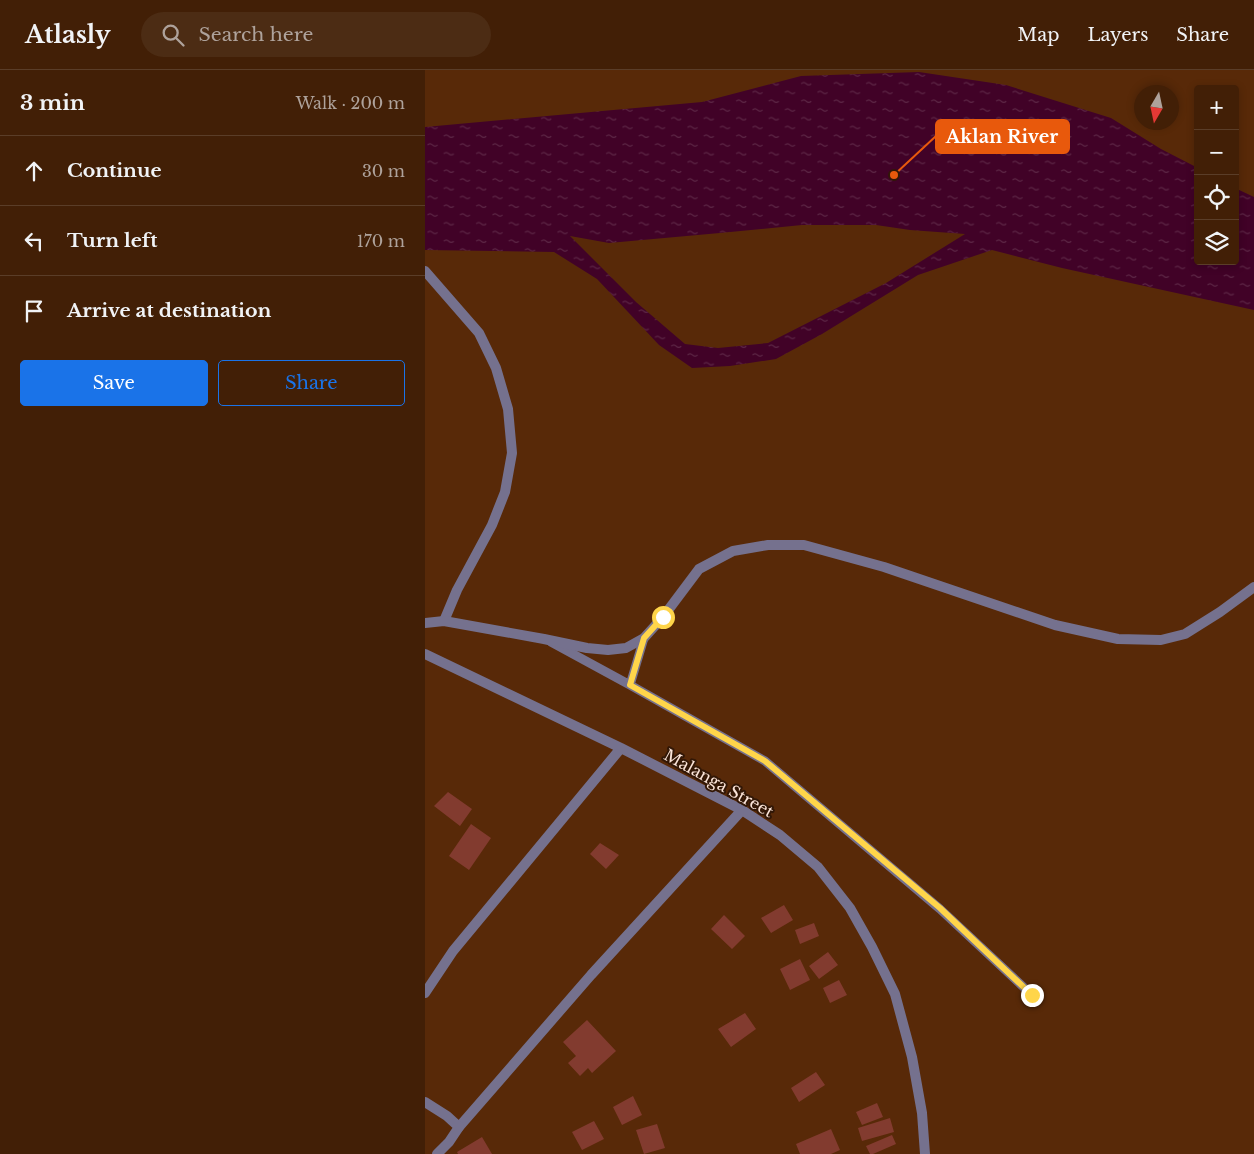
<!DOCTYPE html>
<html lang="en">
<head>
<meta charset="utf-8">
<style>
  :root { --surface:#421f06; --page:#4c2c14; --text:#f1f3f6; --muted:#aea29b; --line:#5a3d28; --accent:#1a73e8 }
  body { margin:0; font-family:"Libre Baskerville",serif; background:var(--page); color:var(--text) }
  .controls { position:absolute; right:15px; top:15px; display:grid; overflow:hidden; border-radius:5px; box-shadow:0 2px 8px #0003 }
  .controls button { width:45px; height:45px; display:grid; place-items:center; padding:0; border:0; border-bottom:1px solid var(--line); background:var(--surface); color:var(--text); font:25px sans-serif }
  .compass { position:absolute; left:709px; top:15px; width:45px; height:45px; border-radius:50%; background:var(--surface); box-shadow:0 2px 8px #0003; rotate:189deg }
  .stop { position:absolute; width:15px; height:15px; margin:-11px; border:4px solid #ffd54a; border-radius:50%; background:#fff }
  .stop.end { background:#ffd54a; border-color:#fff; box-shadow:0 1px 5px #0008 }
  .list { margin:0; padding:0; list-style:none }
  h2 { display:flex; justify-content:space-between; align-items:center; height:65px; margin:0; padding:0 20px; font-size:21px }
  h2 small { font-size:16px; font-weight:400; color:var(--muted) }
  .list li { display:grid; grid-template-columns:32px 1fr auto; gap:15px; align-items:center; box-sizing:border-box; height:70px; padding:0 20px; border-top:1px solid var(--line) }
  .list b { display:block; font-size:19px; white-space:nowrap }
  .list em { font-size:16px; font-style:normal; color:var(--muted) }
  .actions { display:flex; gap:10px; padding:15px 20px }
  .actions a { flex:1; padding:11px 0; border:1px solid var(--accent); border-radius:5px; text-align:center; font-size:18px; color:var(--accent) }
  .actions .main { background:var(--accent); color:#fff }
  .icon { flex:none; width:28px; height:28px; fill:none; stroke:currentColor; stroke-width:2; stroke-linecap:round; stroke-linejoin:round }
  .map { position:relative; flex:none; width:829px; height:1084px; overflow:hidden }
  header { display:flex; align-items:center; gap:30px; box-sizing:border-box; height:70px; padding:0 25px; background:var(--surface); border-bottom:1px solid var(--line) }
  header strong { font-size:24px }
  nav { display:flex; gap:28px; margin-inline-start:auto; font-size:18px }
  .search { width:350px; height:45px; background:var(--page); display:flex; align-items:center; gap:12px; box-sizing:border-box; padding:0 18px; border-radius:28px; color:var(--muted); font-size:19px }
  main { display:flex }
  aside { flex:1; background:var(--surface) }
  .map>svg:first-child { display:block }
  .water { fill:url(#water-ripples); fill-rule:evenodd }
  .building { fill:#823b2f }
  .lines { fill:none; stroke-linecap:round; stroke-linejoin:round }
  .service { stroke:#75718e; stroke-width:9 }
  .minor { stroke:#75718e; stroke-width:10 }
  .tertiary { stroke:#75718e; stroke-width:10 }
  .route { stroke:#ffd54a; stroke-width:6 }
  .labels { text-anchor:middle; stroke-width:4; stroke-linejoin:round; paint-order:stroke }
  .street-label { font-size:16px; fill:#fbe4d8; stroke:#321706 }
  .leader { fill:none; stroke:#e8590c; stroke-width:2 }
  .callout-dot { fill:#e8590c; stroke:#321706; stroke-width:2 }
  .callout { fill:#e8590c; stroke:#e8590c; stroke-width:2 }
  .callout-label { font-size:18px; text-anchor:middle; font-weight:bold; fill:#fff }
</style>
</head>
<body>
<header>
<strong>Atlasly</strong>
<div class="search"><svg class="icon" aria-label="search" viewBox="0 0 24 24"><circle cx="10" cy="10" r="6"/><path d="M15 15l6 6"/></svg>Search here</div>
<nav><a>Map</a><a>Layers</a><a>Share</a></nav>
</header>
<main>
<aside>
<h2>3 min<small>Walk · 200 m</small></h2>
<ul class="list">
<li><svg class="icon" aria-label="ahead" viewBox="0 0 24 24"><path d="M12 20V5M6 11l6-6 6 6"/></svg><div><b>Continue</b></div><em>30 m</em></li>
<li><svg class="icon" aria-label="left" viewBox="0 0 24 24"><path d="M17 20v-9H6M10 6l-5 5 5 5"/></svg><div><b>Turn left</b></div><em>170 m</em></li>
<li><svg class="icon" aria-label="arrive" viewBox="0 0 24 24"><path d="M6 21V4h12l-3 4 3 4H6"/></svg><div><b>Arrive at destination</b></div></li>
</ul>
<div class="actions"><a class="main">Save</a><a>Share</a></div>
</aside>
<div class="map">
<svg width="829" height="1084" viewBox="0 0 829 1084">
  <defs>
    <pattern id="water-ripples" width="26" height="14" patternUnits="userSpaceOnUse" patternTransform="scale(1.25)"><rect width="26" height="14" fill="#410227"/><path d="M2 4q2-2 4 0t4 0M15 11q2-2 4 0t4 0" fill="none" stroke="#5d2746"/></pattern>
  </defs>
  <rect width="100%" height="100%" fill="#582908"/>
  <path class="water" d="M494 2 581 15 686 48 736 79 773 98V191H810V118L829 127V240L637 198 567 180 493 205 397 264 351 289 305 296 267 298 234 275 172 209 129 182 0 180V57L277 32 376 6ZM377 155H451L485 160 540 164 461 213 343 273 293 278 260 274 211 232 145 166 184 173 295 163Z"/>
  <path class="building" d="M23 722 47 739 35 756 9 736Z
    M46 754 66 768 44 800 24 786Z
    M175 773 194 785 181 799 165 784Z
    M359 835 368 850 346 863 336 848Z
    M299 845 320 866 307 879 286 859Z
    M389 853 394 866 375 874 370 860Z
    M403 882 413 895 394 909 384 896Z
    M375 889 385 910 365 920 355 899Z
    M414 910 422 925 405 933 398 918Z
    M320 943 331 959 306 977 293 959Z
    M162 950 191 981 167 1003 163 998 155 1006 143 993 151 986 138 972Z
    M391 1002 400 1015 374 1032 366 1018Z
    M208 1026 217 1045 197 1055 188 1037Z
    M452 1033 458 1047 437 1055 431 1042Z
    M465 1048 469 1062 437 1071 433 1058Z
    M169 1051 179 1069 157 1080 147 1062Z
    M232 1054 240 1078 219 1084 211 1060Z
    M406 1059 415 1080 406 1084H375L371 1074Z
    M467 1065 471 1074 448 1084H445L441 1076Z
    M57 1067 67 1084H33L32 1082Z"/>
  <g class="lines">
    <path class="service" d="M126 572 205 615 340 691 515 839 607 925
      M205 615 219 568"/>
    <path class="minor" d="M0 201 54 263 71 298 83 339 87 383 80 422 67 455 32 520 19 551
      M0 584 196 678 317 740 355 765 393 797 425 838 447 877 470 924 487 987 497 1043 500 1084
      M0 923 28 881 196 678
      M34 1057 166 905 317 740"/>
    <path class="tertiary" d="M0 553 19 551 119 569 162 578 183 580 201 578 219 568 238 547 274 499 308 481 343 475H379L459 497 630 555 693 569 736 570 760 564 795 542 829 517
      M0 1032 22 1046 34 1057 24 1072 12 1084"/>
  </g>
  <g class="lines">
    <path class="route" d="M238 547 219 568 205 615 340 691 515 838 607 925"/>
  </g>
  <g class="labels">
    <g class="street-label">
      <text transform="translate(294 713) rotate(29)" y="6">Malanga Street</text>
    </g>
  </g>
  <path class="leader" d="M469 105L511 66"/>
  <circle class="callout-dot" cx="469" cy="105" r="5"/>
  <rect class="callout" x="511" y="50" width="133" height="33" rx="5"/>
  <g class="callout-label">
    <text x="577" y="73">Aklan River</text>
  </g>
</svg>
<div class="controls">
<button>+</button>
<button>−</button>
<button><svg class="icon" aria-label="locate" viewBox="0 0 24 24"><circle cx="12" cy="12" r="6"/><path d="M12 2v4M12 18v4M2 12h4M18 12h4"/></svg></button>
<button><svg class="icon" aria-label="layers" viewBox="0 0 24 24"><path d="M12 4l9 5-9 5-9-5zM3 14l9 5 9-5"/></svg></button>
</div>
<svg class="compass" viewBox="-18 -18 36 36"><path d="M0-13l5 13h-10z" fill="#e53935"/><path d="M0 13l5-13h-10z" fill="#aea29b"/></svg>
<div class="stop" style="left:238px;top:547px"></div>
<div class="stop end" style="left:607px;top:925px"></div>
</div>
</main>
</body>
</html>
